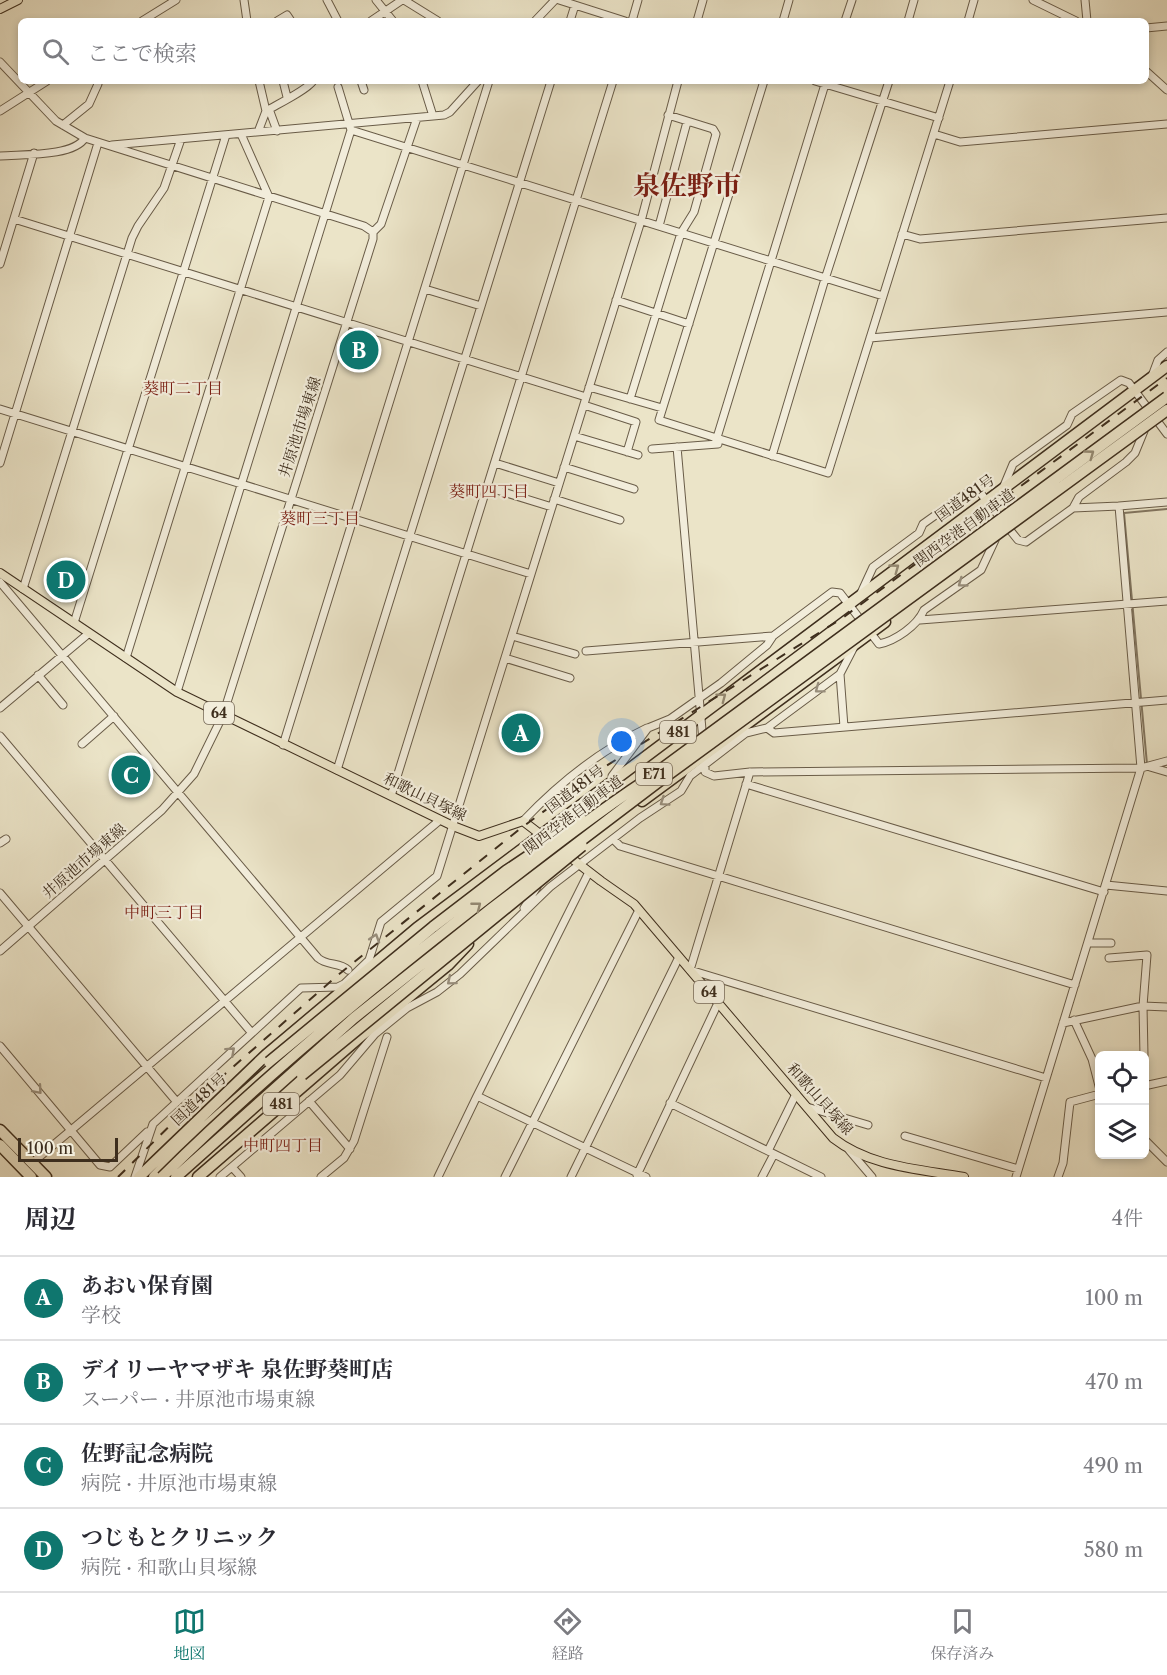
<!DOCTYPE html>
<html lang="ja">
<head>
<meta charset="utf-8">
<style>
  :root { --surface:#fff; --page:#f7f7f7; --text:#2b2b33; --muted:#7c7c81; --line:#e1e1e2; --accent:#0f766e }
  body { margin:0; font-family:"Libre Caslon Text","Noto Serif JP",serif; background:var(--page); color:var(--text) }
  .controls { position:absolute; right:18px; bottom:18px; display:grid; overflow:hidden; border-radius:9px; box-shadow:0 3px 9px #0003 }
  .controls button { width:54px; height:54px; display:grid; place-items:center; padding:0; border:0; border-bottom:2px solid var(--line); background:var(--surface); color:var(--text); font:30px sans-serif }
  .scale { position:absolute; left:18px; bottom:15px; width:100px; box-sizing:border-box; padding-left:6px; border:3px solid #3e2e1d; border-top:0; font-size:16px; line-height:21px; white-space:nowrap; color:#3e2e1d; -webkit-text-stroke:4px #f2eddb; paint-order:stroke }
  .you { position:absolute; left:622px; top:742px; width:21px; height:21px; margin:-15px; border:4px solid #fff; border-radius:50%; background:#1a73e8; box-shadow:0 0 0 9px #1a73e833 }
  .badge { display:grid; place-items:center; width:39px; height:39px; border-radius:50%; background:var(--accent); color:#fff; font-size:20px; font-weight:700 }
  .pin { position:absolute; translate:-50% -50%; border:3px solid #fff; box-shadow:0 2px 6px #0006 }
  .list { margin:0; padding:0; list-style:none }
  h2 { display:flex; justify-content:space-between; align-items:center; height:78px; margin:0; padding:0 24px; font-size:26px }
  h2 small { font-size:20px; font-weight:400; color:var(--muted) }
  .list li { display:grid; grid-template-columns:39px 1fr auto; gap:18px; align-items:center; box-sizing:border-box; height:84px; padding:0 24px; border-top:2px solid var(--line) }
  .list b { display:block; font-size:22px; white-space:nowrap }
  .list p { margin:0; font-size:20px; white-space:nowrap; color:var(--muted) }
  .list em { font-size:20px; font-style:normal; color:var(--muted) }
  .icon { flex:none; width:33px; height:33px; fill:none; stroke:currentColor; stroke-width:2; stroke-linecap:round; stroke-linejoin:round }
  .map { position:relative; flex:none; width:1167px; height:1177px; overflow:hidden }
  .search { position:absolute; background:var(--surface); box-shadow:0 3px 9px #0003; left:18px; right:18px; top:18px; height:66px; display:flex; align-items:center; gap:15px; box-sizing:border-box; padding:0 21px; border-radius:9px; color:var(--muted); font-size:22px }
  .sheet { height:414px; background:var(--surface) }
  nav { display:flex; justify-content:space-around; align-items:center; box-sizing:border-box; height:84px; border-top:2px solid var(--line); background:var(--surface); font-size:16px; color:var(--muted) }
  nav a { display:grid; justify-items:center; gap:3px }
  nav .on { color:var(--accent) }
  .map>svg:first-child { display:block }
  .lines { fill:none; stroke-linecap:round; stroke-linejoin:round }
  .stream { stroke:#827661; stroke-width:2 }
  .minor-casing { stroke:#695c48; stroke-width:9 }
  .major-casing { stroke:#3e2e1d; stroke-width:10 }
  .highway-casing { stroke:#3e2e1d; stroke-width:13 }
  .minor { stroke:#f2eddb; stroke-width:7 }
  .major { stroke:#ebe4c8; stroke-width:8 }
  .highway { stroke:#ebe4c8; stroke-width:10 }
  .rail { stroke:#3e2e1d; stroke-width:2; stroke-dasharray:10 10; stroke-linecap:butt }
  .highway-bridge-casing { stroke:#3e2e1d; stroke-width:13; stroke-linecap:butt }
  .highway-bridge { stroke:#ebe4c8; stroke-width:10 }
  .oneway { stroke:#948972 }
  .oneway2 { stroke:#988e7c }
  .labels { text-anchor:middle; stroke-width:4.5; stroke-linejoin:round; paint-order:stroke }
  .shield { fill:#f2eddb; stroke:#746756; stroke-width:1.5 }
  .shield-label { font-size:14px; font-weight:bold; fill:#3e2e1d }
  .street-label { font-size:15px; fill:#3e2e1d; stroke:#f2eddb }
  .neighbourhood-label { font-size:16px; fill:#7a1f14; stroke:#f2eddb }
  .town-label { font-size:27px; font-weight:bold; fill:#7a1f14; stroke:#f2eddb }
</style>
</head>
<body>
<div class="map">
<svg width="1167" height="1177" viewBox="0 0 1167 1177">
  <rect width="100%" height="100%" fill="#ebe4c8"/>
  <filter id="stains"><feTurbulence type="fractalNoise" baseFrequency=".00333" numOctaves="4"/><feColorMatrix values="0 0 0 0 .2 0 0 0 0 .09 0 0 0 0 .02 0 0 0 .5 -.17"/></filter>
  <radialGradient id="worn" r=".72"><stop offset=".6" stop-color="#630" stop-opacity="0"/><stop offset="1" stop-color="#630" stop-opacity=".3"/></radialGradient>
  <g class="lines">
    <path class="stream" d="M1147 764 1124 513 1167 509"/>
    <defs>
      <path id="minor" d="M244 0 247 21
        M327 0 338 21
        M376 0 393 21
        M404 0 438 21
        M559 0 625 21
        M1033 0 1076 21
        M1085 0 1087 21
        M142 21 176 0
        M277 21 287 15 291 21
        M371 21 402 0
        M535 21 555 0
        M570 21 575 5
        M632 21 638 0
        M697 21 703 0
        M783 21 789 0
        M845 21 852 0
        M908 21 914 0
        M968 21 974 0
        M1146 28 1167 26
        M0 62 56 121 85 138 364 226 373 232V239L223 715 194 774 162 810 0 951
        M1146 71 1167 90
        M283 81 287 97
        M361 81 364 90
        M422 81 433 116
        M764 81 659 420 828 473 950 81
        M815 81 939 118
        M269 109 277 131
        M0 111 47 81
        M266 111C278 104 307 90 313 81
        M63 125 89 104 98 84
        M351 130 883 296
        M258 132 266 111 259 81
        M934 134 960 142 1167 124
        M112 145 444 115 450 112 478 81
        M0 156C22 154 73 157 85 138
        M14 219 586 397
        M659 226 687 122
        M373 232 381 224 417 118
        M902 234 920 239 1167 218
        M0 264 34 153
        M425 289 481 306
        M616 300 689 324
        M870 338 1167 312
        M1152 376 1158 360 1167 352
        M589 387 662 408
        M630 399 681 233 694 212 716 134 713 129 668 115
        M584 405 636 422 627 452
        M0 409 531 574
        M574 436 638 455
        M715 444 826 81
        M677 447 703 741
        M652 449 718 444
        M772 456 825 279 889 81
        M0 463 98 143
        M495 463 559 483
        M564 467 634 489
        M487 487 552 507
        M1003 488 1013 464 1067 425 1072 414 1121 380 1129 383 1167 434
        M554 499 620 520
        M1073 508 1119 506
        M0 582 318 958C327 966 340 962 348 970
        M23 589 132 238 138 226 164 188 181 139
        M861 593 873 567 919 533 923 524 965 494 978 490 1018 540 1026 542 1073 508 1079 497 1126 462 1135 453 1144 431
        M920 620 1167 601
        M74 623 226 135
        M512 636 575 654
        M586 651 773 636 832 592 840 593 879 644C895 641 917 626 924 610L981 570 995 540
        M126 658 269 197 241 134
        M505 658 570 678
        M840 674 844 727
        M38 675 63 705
        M177 692 351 130 338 87
        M0 708 88 634
        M767 728 774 733 1167 700
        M0 736 251 1032
        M82 744 114 716
        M283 745 489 81
        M705 761V772L714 776 750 772 1141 768 1167 761
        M1150 767 1167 772
        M337 770 551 81
        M750 772 690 970 1046 1078
        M612 776 648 728 670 719 721 683 767 645 773 636
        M746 784 1104 892
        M391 796 613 81
        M523 821C560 782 599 751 647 728
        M613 839 620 846 1075 985
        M0 843 6 839
        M589 872 477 1096 646 1177
        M1106 885 1167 891
        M0 893 176 1101
        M524 908 537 887
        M1088 943H1111
        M1109 958 1147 955 1143 1006 1144 1056
        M1074 1020 1092 1059 1100 1090
        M1063 1023 1143 1006 1167 1007
        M0 1046 100 1165 110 1167 147 1132
        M1144 1086 1167 1081
        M309 1101 350 1149
        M670 1103 821 1177
        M807 1107 868 1125
        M905 1136 1018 1169
        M1144 1139 1167 1162
        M849 1150 872 1177
        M768 1151 796 1094
        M32 1163 440 820
        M232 1167 241 1177
        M637 1175 718 1003
        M135 1177 153 1124 301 988 338 987 344 984 369 960 381 922 437 876 641 221 678 81
        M220 1177 340 1075 375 1034 407 1008 437 992 460 974 550 887 640 818 681 791 690 776 746 733 767 728 840 674 854 647
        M321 1177 344 1158 354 1141 387 1037
        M438 1177 477 1096
        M505 1177 639 910
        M571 1177 679 957
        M762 1177 774 1154
        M1016 1177 1141 768 1119 506 1167 502
        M1058 1177 1063 1163 1070 1102 1100 1094"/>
      <path id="major" d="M0 9 18 0
        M0 573 177 692 453 826 479 836 523 821 601 881 634 904 833 1138C870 1167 919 1169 964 1177"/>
      <path id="highway" d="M642 801 885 622
        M283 1094 302 1075
        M0 1130 46 1177
        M0 1145 31 1177
        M139 1177 266 1055 417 928 1167 366
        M154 1177 185 1145 273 1067
        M198 1177 361 1036 448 965 468 944"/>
    </defs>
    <use href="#minor" class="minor-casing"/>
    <use href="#major" class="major-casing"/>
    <use href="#highway" class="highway-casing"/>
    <use href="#minor" class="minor"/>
    <use href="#major" class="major"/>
    <use href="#highway" class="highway"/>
    <path class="rail" d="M118 1177 201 1095 338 975 521 828 606 766 841 619 1167 378"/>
    <defs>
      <path id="highway-bridge" d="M269 1062 433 927 506 871 582 820
        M302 1075 582 846
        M162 1177C257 1083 360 997 465 915 525 869 584 821 648 779L1167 397
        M176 1177 354 1018 491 909 658 782 1167 410"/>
    </defs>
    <use href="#highway-bridge" class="highway-bridge-casing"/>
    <use href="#highway-bridge" class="highway-bridge"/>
  </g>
  <defs><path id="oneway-chevron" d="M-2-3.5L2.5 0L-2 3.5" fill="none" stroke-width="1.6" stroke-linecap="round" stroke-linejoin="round" transform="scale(1.5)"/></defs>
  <g class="oneway">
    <use href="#oneway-chevron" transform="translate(1090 454) rotate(-36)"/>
    <use href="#oneway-chevron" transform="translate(895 568) rotate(-36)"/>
    <use href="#oneway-chevron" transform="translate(722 697) rotate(-37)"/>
    <use href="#oneway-chevron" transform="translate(477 906) rotate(-38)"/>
  </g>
  <g class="oneway2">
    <use href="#oneway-chevron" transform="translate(962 583) rotate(144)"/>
    <use href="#oneway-chevron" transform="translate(819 689) rotate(143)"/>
    <use href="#oneway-chevron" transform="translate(664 802) rotate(146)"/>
    <use href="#oneway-chevron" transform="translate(375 938) rotate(-72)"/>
    <use href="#oneway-chevron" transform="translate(451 981) rotate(140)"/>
    <use href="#oneway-chevron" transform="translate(231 1051) rotate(-42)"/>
    <use href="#oneway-chevron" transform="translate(38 1090) rotate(49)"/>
  </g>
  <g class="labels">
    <g class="shield">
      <rect x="204" y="702" width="30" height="22" rx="4.5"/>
      <rect x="660" y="721" width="36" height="22" rx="4.5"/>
      <rect x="636" y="763" width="36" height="22" rx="4.5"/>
      <rect x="694" y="981" width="30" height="22" rx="4.5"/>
      <rect x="263" y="1093" width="36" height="22" rx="4.5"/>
    </g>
    <g class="shield-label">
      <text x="219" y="718">64</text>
      <text x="678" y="737">481</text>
      <text x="654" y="779">E71</text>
      <text x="709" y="997">64</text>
      <text x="281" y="1109">481</text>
    </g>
    <g class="street-label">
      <text transform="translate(300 427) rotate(-72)" y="5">井原池市場東線</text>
      <text transform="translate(965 498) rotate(-36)" y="5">国道481号</text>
      <text transform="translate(964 528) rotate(-36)" y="5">関西空港自動車道</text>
      <text transform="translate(575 789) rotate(-37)" y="5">国道481号</text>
      <text transform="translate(425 797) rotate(26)" y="5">和歌山貝塚線</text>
      <text transform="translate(573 815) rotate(-37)" y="5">関西空港自動車道</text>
      <text transform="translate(84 861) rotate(-41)" y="5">井原池市場東線</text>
      <text transform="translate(199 1099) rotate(-43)" y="5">国道481号</text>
      <text transform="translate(820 1099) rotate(48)" y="5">和歌山貝塚線</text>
    </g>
    <g class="neighbourhood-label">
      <text x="183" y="394">葵町二丁目</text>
      <text x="489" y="497">葵町四丁目</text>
      <text x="320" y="524">葵町三丁目</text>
      <text x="164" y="918">中町三丁目</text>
      <text x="283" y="1151">中町四丁目</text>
    </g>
    <g class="town-label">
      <text x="687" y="195">泉佐野市</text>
    </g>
  </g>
  <rect width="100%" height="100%" filter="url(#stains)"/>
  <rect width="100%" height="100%" fill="url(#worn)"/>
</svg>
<div class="controls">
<button><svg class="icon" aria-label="locate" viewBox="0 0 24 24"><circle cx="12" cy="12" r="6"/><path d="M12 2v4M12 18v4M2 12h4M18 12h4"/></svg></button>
<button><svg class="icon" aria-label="layers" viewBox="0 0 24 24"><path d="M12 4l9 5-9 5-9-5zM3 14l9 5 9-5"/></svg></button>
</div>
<div class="scale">100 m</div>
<div class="you"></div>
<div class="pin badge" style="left:521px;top:733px">A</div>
<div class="pin badge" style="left:359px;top:350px">B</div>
<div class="pin badge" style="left:131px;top:775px">C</div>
<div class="pin badge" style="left:66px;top:580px">D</div>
<div class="search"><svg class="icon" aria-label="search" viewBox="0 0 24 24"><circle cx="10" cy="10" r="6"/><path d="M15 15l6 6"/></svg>ここで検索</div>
</div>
<section class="sheet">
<h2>周辺<small>4件</small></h2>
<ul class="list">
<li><span class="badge">A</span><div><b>あおい保育園</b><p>学校</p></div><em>100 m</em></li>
<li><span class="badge">B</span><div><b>デイリーヤマザキ 泉佐野葵町店</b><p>スーパー · 井原池市場東線</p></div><em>470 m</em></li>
<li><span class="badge">C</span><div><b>佐野記念病院</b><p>病院 · 井原池市場東線</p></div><em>490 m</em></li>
<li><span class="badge">D</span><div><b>つじもとクリニック</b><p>病院 · 和歌山貝塚線</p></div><em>580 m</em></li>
</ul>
</section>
<nav>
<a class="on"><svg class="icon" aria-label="map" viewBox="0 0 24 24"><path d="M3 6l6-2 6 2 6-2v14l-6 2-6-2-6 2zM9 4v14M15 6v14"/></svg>地図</a>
<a><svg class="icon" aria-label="directions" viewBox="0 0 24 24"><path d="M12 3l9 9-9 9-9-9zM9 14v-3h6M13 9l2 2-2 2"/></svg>経路</a>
<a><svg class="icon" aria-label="saved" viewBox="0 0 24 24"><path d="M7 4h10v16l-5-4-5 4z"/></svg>保存済み</a>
</nav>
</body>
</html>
